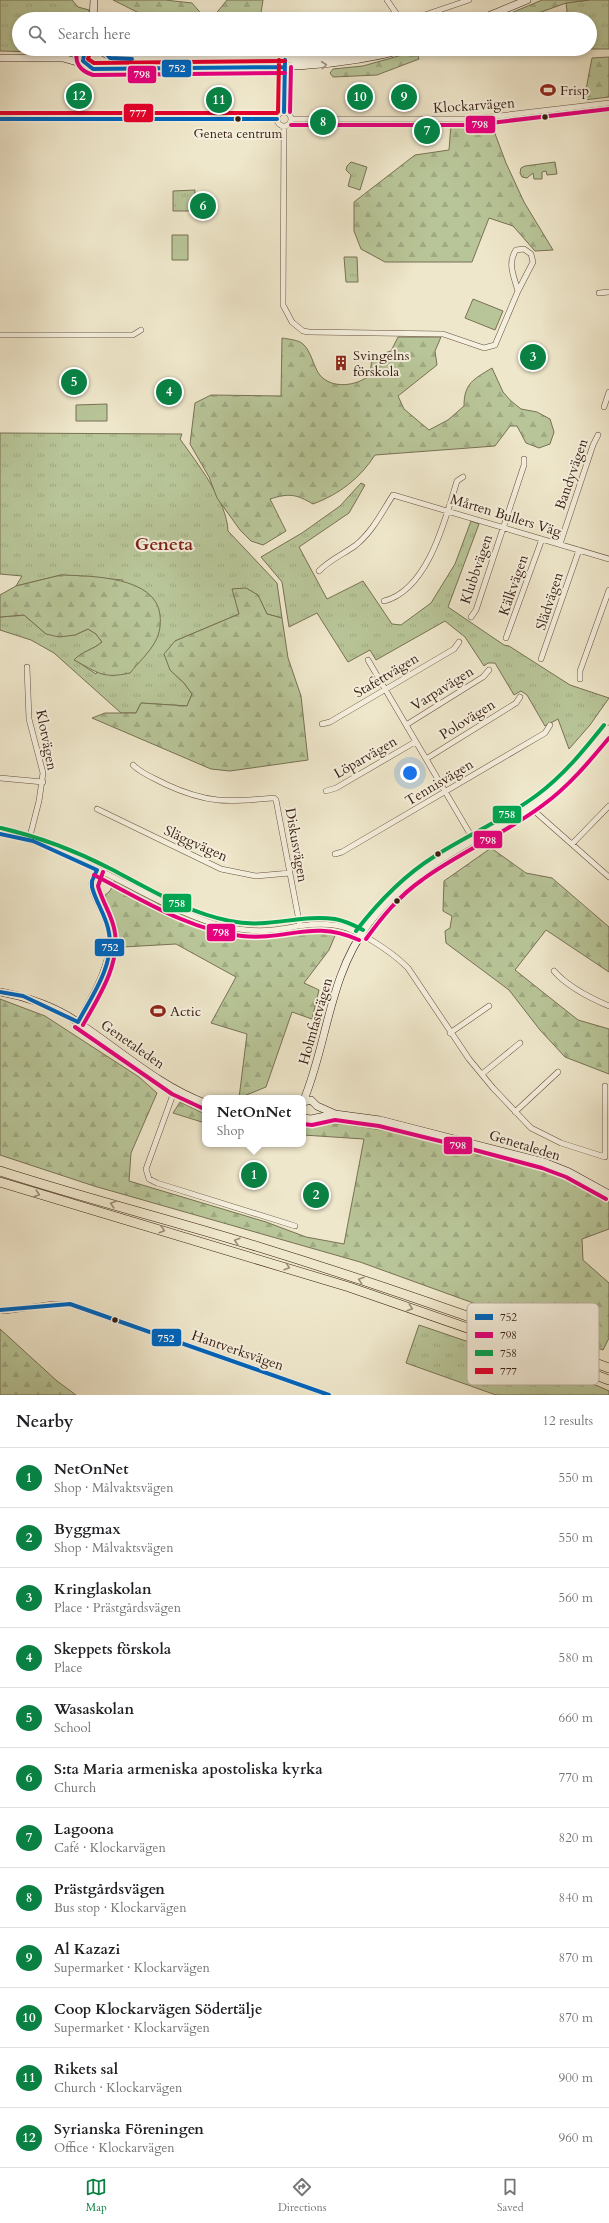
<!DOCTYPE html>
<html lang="en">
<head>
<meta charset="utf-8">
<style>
  :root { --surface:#fff; --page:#f6f6f6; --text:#202124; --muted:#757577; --line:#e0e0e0; --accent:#0b8043 }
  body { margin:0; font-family:Cardo,serif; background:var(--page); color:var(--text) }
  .you { position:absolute; left:410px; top:773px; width:14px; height:14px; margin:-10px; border:3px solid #fff; border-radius:50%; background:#1a73e8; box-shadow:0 0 0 6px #1a73e833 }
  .badge { display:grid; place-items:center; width:26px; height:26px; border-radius:50%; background:var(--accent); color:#fff; font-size:13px; font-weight:700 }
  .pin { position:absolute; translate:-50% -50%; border:2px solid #fff; box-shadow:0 1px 4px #0006 }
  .popup { position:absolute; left:202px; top:1095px; width:104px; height:52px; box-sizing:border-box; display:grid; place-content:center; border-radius:8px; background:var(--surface); filter:drop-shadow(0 1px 3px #0005); font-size:13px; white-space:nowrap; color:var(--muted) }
  .popup b { font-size:15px; color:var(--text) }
  .popup::after { content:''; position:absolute; left:50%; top:100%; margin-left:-8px; border:8px solid transparent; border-top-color:var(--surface) }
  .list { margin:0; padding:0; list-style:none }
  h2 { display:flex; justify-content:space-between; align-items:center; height:52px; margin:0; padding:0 16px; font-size:17px }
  h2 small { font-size:13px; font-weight:400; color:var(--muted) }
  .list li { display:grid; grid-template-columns:26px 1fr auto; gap:12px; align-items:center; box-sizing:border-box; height:60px; padding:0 16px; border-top:1px solid var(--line) }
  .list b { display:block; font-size:15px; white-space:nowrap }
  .list p { margin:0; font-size:13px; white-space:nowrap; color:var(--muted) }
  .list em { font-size:13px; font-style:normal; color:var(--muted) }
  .icon { flex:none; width:22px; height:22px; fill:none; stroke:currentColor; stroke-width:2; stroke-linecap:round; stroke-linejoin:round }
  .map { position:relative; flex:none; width:609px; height:1395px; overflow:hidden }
  .search { position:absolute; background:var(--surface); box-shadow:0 2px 6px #0003; left:12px; right:12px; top:12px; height:44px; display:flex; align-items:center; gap:10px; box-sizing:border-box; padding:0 14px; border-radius:22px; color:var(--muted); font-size:15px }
  .sheet { height:772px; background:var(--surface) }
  nav { display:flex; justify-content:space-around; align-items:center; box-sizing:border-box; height:56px; border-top:1px solid var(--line); background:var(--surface); font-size:11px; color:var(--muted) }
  nav a { display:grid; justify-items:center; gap:2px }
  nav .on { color:var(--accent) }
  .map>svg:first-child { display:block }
  .grass { fill:url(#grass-tufts); stroke:#787154 }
  .forest { fill:url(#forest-firs); stroke:#787154 }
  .garden { fill:#b8c598; stroke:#787154 }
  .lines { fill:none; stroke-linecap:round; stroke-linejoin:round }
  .street-casing { stroke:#655040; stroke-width:6 }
  .secondary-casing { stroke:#371d11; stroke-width:8 }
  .highway-casing { stroke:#371d11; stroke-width:10 }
  .street { stroke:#f5efdd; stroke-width:5 }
  .secondary { stroke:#f5efdd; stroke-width:7 }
  .highway { stroke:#efe7cb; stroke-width:9 }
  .bus-1-casing { stroke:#f5efdd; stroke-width:7 }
  .bus-2-casing { stroke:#f5efdd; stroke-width:7 }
  .bus-3-casing { stroke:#f5efdd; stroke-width:7 }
  .bus-4-casing { stroke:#f5efdd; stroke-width:7 }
  .bus-1 { stroke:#0065bd; stroke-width:4 }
  .bus-2 { stroke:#e5007d; stroke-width:4 }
  .bus-3 { stroke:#00a651; stroke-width:4 }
  .bus-4 { stroke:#e4002b; stroke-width:4 }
  .oneway { stroke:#a09081 }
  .oneway2 { stroke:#9c8c77 }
  .bus-dot { fill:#371d11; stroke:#f5efdd; stroke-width:1.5 }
  .labels { text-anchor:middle; stroke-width:4; stroke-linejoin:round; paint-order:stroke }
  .bus-label { font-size:13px; fill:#371d11; stroke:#f5efdd }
  .poi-label { font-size:14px; fill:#371d11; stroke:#f5efdd; text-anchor:start }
  .street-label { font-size:14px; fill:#371d11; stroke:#f5efdd }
  .district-label { font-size:18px; font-weight:bold; fill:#7a1f14; stroke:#f5efdd }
  .key { fill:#f5efdd; stroke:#bcb0a0; stroke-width:1 }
  .key-label { font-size:11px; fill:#371d11 }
  .line-badge { stroke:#f5efdd; stroke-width:1.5 }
  .badge-label { font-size:11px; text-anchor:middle; font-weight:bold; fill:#fff }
</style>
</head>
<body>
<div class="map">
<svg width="609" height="1395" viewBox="0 0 609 1395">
  <defs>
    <pattern id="grass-tufts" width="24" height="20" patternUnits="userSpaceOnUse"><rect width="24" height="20" fill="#b8c598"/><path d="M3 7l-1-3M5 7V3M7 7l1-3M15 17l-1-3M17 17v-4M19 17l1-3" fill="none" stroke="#9fa982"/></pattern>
    <pattern id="forest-firs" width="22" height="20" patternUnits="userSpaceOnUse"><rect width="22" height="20" fill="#b8c598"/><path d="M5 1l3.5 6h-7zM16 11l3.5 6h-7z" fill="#9fa982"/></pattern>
  </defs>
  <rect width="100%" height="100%" fill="#efe7cb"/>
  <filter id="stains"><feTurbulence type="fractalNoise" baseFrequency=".005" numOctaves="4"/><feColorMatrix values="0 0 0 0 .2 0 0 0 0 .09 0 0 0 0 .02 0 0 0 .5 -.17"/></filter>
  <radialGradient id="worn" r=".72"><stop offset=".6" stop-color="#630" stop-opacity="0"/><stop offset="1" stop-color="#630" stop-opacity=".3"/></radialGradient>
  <path class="grass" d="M0 0H72L78 7 89 10V19H19V49H79L74 53 0 51Z
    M589 0H609V49H572H590V19H568L566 3Z
    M351 162 367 167 360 190 348 186 351 175 346 170 347 166Z
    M555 162 557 174 547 175 546 171 542 172V179H534L533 173 527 178 522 177 520 173 521 168 525 166Z
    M195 190 194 211H173V191Z
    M344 257H357L358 282H346Z
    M0 433 182 434 180 439C197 463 227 501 228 531L277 583 282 618 267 614C258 595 255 587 233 589L239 614 175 641 170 670 184 683 192 694 187 706 141 703 136 713H121L54 653 31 640 0 630V617L24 615 46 634 75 635 88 629 96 634 102 642C93 650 82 651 75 660L96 674 123 580 61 575 16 586 22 576 0 574Z
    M361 483 365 485 349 513 299 547 327 599 363 581 392 624 401 625 431 603 455 564 471 521 479 524 448 607 504 645 509 646 570 685 609 698 590 725 569 749 558 719 545 726 527 695 521 691 514 695 495 663H488L484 666 465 637 445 621 376 660 370 650 348 662 317 613 289 627 282 582 261 557 302 533 340 506Z
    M419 1325 598 1386 609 1391V1395H496L406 1363Z"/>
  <path class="forest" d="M113 0H165L192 3 204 17 214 16 227 0H263L260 19H151Z
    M542 0H589L566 3 522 19H497Z
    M104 49H186L189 54 186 57H117Z
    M416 51 419 59 377 75 333 77 330 73 333 69 363 66Z
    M609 57V97L584 100 592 58Z
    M491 123 506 163 524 202 553 250 535 251 513 226 489 218 472 262H385L361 249 354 231V202L415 155 449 150 451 125Z
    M398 337H441L435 351 437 365 398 396 404 409 429 430 448 420 464 406C464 383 474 379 492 368L503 392 511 401 521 409 537 412 550 419 554 432 550 444 539 448 526 443 517 426H510L495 446 375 455C360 478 340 494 313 504 296 494 289 493 270 499L286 531 263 545 251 541 240 530 217 498 209 477 190 444 195 403 211 395 281 396 282 338C288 339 299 340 303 344 311 351 313 365 319 374 331 390 357 386 370 375L372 357 391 351Z
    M61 575C90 576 156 576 160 615 161 624 160 633 155 642 149 653 138 663 130 673 102 679 99 673 74 660 82 651 93 650 102 642L96 634 88 629 75 635 59 637 46 634 24 615 0 617V595L16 586Z
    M246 588 258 595 267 614 282 618 288 658 301 696 308 760 230 771 211 769 92 718 105 713H136L141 703 187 706 192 694 184 683 170 670 164 654 175 641 239 614 232 589Z
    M491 848 526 873 552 878 609 927V972L546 930 515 970 578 1020 609 1029V1074L565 1057 540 1030 509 990 446 943 445 931 450 928 452 916 443 911 444 881Z
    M115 880C160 904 203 927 254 932 282 935 309 929 337 931L329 950 304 983 319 990 312 1019 292 1012 266 1087 239 1098 247 1034 211 1023 236 977 176 944 123 947 119 945 114 920 104 896 110 891Z
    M0 999 45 1016 139 1077 157 1093 131 1153 129 1181 266 1222 306 1237 344 1244 364 1139 303 1135V1123L345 1124 418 1136 550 1171 609 1202V1229L582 1239 583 1260 609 1283V1338L603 1350 360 1262 94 1186 0 1155Z
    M180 1102 205 1114V1123L173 1113Z
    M0 1329 57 1381 76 1395H0Z"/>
  <path class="garden" d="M172 235H188V260H172Z
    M473 299 503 311 495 330 465 318Z
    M107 404V421H76V405Z"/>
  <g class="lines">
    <defs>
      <path id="street" d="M387 0 400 19
        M413 19 469 0
        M277 119a7 7 0 1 1 14 0a7 7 0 1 1-14 0Z
        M284 112 285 65
        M0 119H277
        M291 119H473L609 103
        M284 126 283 305 292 322 303 331 309 332 443 334 484 348 495 345 518 291 533 262 531 254 524 249 516 250C507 263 514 277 518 291
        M599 293 609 292
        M0 335H133L141 330
        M604 407 609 392
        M560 544 593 445 598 435
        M319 571C329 560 344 554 356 545 373 531 382 512 393 495L609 559
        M384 601C428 590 445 520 457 481L463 477
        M471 617 476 610 524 465V459
        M506 638 542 539
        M541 659 579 550
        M368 660 473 839
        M27 667 29 719 43 773 39 801 29 840
        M580 679V671L609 590
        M322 724 330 722 454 649 459 642
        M406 725 483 677 489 670
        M426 759 516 703 520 697
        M133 765C142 774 154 778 165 784 208 804 228 802 274 798L276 800 300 926
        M0 778 43 782
        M326 791 336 788 415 742
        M531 808 609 877
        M97 809 221 869 256 876 290 873
        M0 834C73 844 144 902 215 924 233 929 254 932 272 930 292 928 312 922 333 925 356 927 392 952 408 968L469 1059 493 1088 531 1128 561 1143 605 1157V1086
        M572 844 609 806
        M335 854 342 852 545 733 550 725
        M554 971C568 987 590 998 609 1006
        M78 1022C91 997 108 971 110 942 111 919 89 896 92 881 93 877 96 873 97 870
        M450 1033 489 1006
        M482 1074 520 1043
        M175 1089 146 1169 149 1179 157 1183 295 1226
        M515 1112 558 1072
        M0 1310 5 1311 53 1304H70L329 1395"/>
      <path id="secondary" d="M93 19 94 0
        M481 19 527 0
        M85 49C79 58 82 66 93 69 199 61 299 79 406 49
        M104 53 117 59H317L354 55 379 49
        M0 58H63L84 64
        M0 992C27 997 56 1007 79 1023 120 1050 159 1086 205 1103
        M303 1102C328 1043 328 977 369 923 400 882 443 856 488 832 502 824 517 817 530 808 560 788 586 757 609 729
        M303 1102 311 1100 317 1106 335 1114 380 1120 544 1162 569 1172 609 1194
        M303 1118 311 1119 335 1114"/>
      <path id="highway" d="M0 1171C87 1199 175 1221 262 1248 379 1284 495 1325 609 1368
        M0 1182 349 1287 522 1347 609 1380"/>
    </defs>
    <use href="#street" class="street-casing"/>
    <use href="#secondary" class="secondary-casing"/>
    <use href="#highway" class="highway-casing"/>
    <use href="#street" class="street"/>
    <use href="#secondary" class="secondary"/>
    <use href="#highway" class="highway"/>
    <defs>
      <path id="bus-1" d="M85 49 83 61 93 69 285 67
        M102 49 110 58 132 59
        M284 112 285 60
        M0 119H277
        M0 834 33 841 97 870
        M0 992 23 996 78 1022
        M78 1022C92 996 115 964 109 933 107 917 96 903 92 887V881L97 870
        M0 1310 70 1304 329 1395"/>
      <path id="bus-2" d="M78 49C73 62 80 71 93 75L285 73
        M290 112 291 67
        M291 125H473L609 109
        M94 875C141 899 189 930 242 936 287 941 312 919 359 940
        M366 939C382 917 399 896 422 880 460 852 505 834 543 805 568 787 589 762 609 738
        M83 1025C98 998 120 965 115 933 113 916 102 902 98 886L103 872
        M75 1027 172 1094 202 1108
        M303 1124 312 1125 335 1120 379 1126 456 1145 542 1168 566 1177 606 1199"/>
      <path id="bus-3" d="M1 828C40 837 76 851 111 869 149 889 188 913 230 921 268 929 300 914 335 919 345 921 354 925 363 930
        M356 931C379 901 403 876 435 856 468 835 505 819 537 795 563 776 584 750 604 725"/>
      <path id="bus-4" d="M90 52 88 59 94 63 285 61
        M278 112 279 60
        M0 113H277"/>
    </defs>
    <use href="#bus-1" class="bus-1-casing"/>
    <use href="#bus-2" class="bus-2-casing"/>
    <use href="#bus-3" class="bus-3-casing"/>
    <use href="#bus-4" class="bus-4-casing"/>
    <use href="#bus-1" class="bus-1"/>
    <use href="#bus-2" class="bus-2"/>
    <use href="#bus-3" class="bus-3"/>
    <use href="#bus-4" class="bus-4"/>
  </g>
  <defs><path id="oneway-chevron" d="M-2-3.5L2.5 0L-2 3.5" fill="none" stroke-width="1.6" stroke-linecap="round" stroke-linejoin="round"/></defs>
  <use class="oneway" href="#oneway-chevron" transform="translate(324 65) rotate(-6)"/>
  <g class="oneway2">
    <use href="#oneway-chevron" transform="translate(37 1194) rotate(17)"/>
    <use href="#oneway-chevron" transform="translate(113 1204) rotate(-164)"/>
    <use href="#oneway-chevron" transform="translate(162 1230) rotate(16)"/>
    <use href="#oneway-chevron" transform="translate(237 1241) rotate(-163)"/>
    <use href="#oneway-chevron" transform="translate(287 1267) rotate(18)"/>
    <use href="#oneway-chevron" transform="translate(361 1280) rotate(-161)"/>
    <use href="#oneway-chevron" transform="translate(410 1308) rotate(19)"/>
  </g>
  <defs>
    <symbol id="stadium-bare" viewBox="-9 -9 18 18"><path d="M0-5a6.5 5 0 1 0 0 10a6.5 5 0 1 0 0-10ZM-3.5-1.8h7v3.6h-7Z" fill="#8f2418" stroke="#f5efdd" stroke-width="2.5" paint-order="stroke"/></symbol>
    <symbol id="building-bare" viewBox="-9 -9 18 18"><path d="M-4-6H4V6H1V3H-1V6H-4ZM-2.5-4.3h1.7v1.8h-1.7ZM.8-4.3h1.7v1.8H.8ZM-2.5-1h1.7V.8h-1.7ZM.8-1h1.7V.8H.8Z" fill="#8f2418" stroke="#f5efdd" stroke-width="2.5" paint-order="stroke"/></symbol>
  </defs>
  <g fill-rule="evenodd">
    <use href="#stadium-bare" x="537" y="79" width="22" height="22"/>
    <use href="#building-bare" x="330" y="352" width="22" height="22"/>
    <use href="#stadium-bare" x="147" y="1000" width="22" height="22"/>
  </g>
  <g class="bus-dot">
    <circle cx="545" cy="117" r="3.5"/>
    <circle cx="238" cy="119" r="3.5"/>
    <circle cx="438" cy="854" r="3.5"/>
    <circle cx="397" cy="901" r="3.5"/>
    <circle cx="115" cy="1320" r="3.5"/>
  </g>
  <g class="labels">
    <g class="bus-label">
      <text x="238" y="138">Geneta centrum</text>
    </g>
    <g class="poi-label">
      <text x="560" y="95">Frisp</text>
      <text x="353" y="360">Svingelns<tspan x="353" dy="16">förskola</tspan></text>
      <text x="170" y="1016">Actic</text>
    </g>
    <g class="street-label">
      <text transform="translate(474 105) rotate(-4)" y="5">Klockarvägen</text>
      <text transform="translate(571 474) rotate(-71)" y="5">Bandyvägen</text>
      <text transform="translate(506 515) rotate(17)" y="5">Mårten Bullers Väg</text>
      <text transform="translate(476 569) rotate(-71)" y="5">Klubbvägen</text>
      <text transform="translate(513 585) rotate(-71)" y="5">Kälkvägen</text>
      <text transform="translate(549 601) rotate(-72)" y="5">Slädvägen</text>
      <text transform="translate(386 675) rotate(-31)" y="5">Stafettvägen</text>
      <text transform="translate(442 688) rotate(-32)" y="5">Varpavägen</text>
      <text transform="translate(467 719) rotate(-32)" y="5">Polovägen</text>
      <text transform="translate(47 740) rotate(79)" y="5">Klotvägen</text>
      <text transform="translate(365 757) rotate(-30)" y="5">Löparvägen</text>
      <text transform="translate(439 782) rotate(-31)" y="5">Tennisvägen</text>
      <text transform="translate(196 843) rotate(24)" y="5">Släggvägen</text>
      <text transform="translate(297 845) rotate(80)" y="5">Diskusvägen</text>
      <text transform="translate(315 1021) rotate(-74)" y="5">Holmfastvägen</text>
      <text transform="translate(133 1044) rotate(35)" y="5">Genetaleden</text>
      <text transform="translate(525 1145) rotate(17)" y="5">Genetaleden</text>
      <text transform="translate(238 1350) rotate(19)" y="5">Hantverksvägen</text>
    </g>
    <g class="district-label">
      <text x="164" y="550">Geneta</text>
    </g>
  </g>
  <rect x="467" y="1303" width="132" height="82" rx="6" class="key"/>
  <rect x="475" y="1314" width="18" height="6" fill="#0065bd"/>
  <rect x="475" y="1332" width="18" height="6" fill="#e5007d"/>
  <rect x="475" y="1350" width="18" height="6" fill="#00a651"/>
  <rect x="475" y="1368" width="18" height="6" fill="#e4002b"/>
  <g class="key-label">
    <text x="500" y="1321">752</text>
    <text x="500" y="1339">798</text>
    <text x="500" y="1357">758</text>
    <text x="500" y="1375">777</text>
  </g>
  <g class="line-badge">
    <rect x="161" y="59" width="31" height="19" rx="4" fill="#0065bd"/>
    <rect x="127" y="65" width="30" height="19" rx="4" fill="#e5007d"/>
    <rect x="123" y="103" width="31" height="20" rx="4" fill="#e4002b"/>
    <rect x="465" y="115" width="31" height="19" rx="4" fill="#e5007d"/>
    <rect x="492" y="805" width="30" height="19" rx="4" fill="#00a651"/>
    <rect x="473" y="830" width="30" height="19" rx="4" fill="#e5007d"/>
    <rect x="162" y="893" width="30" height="20" rx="4" fill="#00a651"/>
    <rect x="206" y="923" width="30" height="19" rx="4" fill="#e5007d"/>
    <rect x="94" y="938" width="31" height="19" rx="4" fill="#0065bd"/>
    <rect x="443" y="1136" width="30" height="19" rx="4" fill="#e5007d"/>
    <rect x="151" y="1328" width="31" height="19" rx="4" fill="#0065bd"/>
  </g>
  <g class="badge-label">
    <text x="177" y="72">752</text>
    <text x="142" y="78">798</text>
    <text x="138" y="117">777</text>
    <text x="480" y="128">798</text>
    <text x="507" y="818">758</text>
    <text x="488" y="844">798</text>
    <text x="177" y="907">758</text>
    <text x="221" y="936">798</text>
    <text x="110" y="951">752</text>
    <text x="458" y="1149">798</text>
    <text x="166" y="1342">752</text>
  </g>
  <rect width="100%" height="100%" filter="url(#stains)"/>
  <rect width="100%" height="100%" fill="url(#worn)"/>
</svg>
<div class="you"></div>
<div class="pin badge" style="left:254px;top:1175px">1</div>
<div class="popup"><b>NetOnNet</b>Shop</div>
<div class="pin badge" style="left:316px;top:1195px">2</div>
<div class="pin badge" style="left:533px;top:357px">3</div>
<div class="pin badge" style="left:169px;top:392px">4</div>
<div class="pin badge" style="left:74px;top:382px">5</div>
<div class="pin badge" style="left:203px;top:206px">6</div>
<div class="pin badge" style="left:427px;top:131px">7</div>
<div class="pin badge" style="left:323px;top:122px">8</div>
<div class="pin badge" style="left:404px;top:97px">9</div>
<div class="pin badge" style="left:360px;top:97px">10</div>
<div class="pin badge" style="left:219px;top:100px">11</div>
<div class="pin badge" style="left:79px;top:96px">12</div>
<div class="search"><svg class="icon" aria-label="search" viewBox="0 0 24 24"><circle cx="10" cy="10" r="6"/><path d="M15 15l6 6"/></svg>Search here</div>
</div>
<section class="sheet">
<h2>Nearby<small>12 results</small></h2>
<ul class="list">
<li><span class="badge">1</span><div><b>NetOnNet</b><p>Shop · Målvaktsvägen</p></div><em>550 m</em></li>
<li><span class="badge">2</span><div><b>Byggmax</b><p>Shop · Målvaktsvägen</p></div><em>550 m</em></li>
<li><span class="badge">3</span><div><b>Kringlaskolan</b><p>Place · Prästgårdsvägen</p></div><em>560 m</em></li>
<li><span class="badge">4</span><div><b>Skeppets förskola</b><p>Place</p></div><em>580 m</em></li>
<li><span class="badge">5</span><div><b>Wasaskolan</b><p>School</p></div><em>660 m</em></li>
<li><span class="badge">6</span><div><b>S:ta Maria armeniska apostoliska kyrka</b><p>Church</p></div><em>770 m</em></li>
<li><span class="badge">7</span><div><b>Lagoona</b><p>Café · Klockarvägen</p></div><em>820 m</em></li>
<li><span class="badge">8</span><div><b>Prästgårdsvägen</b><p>Bus stop · Klockarvägen</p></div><em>840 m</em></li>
<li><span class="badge">9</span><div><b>Al Kazazi</b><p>Supermarket · Klockarvägen</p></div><em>870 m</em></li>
<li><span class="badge">10</span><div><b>Coop Klockarvägen Södertälje</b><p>Supermarket · Klockarvägen</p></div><em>870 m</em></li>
<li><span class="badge">11</span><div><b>Rikets sal</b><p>Church · Klockarvägen</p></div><em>900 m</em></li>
<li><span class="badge">12</span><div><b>Syrianska Föreningen</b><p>Office · Klockarvägen</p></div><em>960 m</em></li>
</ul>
</section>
<nav>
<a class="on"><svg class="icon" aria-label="map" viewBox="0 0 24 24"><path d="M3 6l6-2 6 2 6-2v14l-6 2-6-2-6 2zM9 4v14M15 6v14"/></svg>Map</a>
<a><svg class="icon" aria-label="directions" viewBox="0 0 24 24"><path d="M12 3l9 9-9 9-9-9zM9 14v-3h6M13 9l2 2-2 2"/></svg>Directions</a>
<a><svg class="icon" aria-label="saved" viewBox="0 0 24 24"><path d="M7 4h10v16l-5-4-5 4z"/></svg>Saved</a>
</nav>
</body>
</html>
